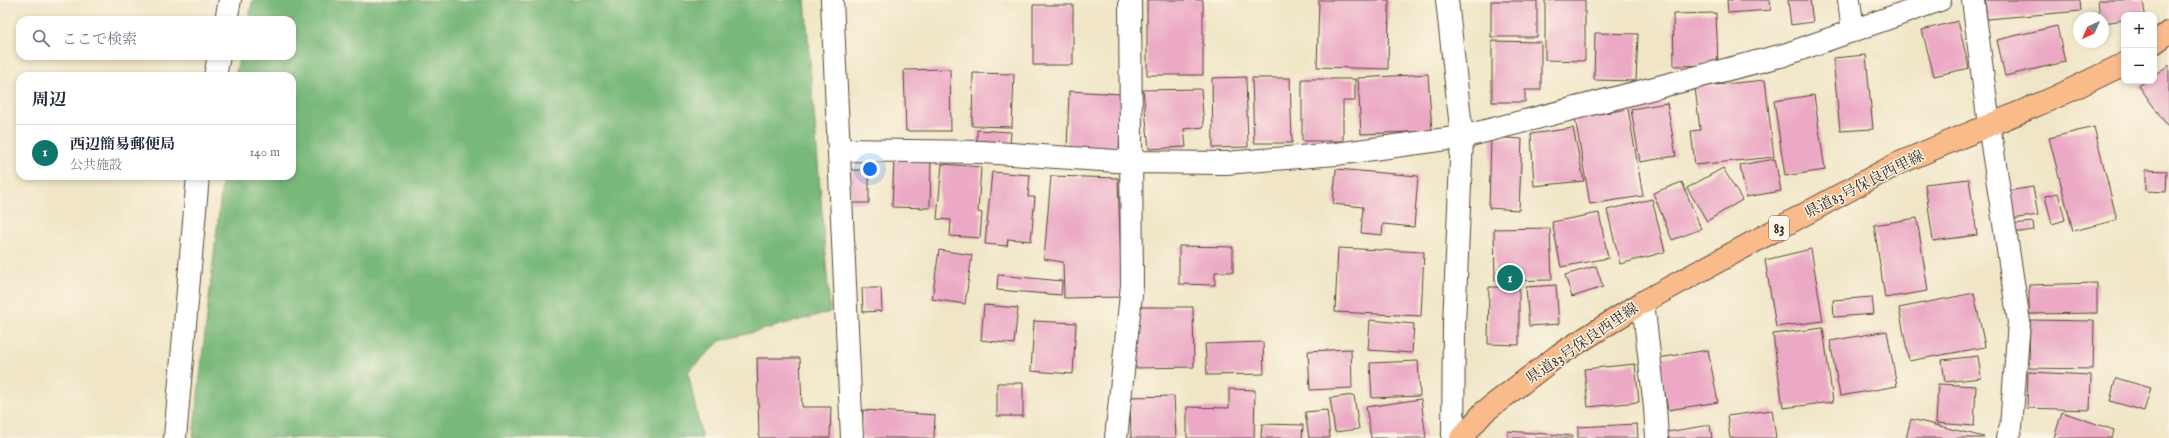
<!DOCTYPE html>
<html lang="ja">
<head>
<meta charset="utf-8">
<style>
  :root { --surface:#fff; --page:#f2f2f3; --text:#1f2937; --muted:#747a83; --line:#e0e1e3; --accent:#0f766e }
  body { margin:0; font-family:"IM FELL English","Noto Serif JP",serif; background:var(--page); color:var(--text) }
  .controls { position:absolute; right:12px; top:12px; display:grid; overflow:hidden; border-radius:8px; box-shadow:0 2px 6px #0003 }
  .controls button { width:36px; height:36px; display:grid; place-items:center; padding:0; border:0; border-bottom:1px solid var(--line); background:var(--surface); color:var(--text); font:20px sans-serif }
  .compass { position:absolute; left:2073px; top:12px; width:36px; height:36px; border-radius:50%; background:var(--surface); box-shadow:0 2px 6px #0003; rotate:225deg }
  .you { position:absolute; left:870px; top:169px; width:14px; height:14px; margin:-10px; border:3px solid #fff; border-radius:50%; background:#1a73e8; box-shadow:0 0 0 6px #1a73e833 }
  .badge { display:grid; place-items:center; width:26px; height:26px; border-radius:50%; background:var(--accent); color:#fff; font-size:13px; font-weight:700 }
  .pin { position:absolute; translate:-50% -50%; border:2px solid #fff; box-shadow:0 1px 4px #0006 }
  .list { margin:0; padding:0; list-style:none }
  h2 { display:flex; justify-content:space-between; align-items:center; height:52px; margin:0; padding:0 16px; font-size:17px }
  h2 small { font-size:13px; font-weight:400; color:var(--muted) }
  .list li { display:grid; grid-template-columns:26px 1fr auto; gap:12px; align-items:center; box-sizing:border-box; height:56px; padding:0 16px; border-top:1px solid var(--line) }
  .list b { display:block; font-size:15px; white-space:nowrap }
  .list p { margin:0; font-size:13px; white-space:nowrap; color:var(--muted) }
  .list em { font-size:13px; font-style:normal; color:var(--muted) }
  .icon { flex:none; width:22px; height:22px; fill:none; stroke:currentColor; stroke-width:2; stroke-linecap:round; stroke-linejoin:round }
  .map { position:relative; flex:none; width:2169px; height:438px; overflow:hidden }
  .search { position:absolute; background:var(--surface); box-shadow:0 2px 6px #0003; left:16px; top:16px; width:280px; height:44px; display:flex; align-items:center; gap:10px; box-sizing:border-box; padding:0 14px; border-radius:12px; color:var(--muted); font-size:15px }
  .panel { position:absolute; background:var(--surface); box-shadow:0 2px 6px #0003; left:16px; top:72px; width:280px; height:108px; border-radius:12px }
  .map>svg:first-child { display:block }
  .forest { fill:#78b879; stroke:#5a714c }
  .building { fill:#eba9c5 }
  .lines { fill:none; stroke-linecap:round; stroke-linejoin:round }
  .minor-casing { stroke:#564637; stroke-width:24 }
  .tertiary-casing { stroke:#564637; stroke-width:24 }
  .primary-casing { stroke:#564637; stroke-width:24 }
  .minor { stroke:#fff; stroke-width:22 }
  .tertiary { stroke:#fff; stroke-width:22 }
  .primary { stroke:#fabb8b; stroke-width:22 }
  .labels { text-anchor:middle; stroke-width:3; stroke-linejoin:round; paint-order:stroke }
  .shield { fill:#fcf5e5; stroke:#75675a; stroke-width:1 }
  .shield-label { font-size:14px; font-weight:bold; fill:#3b2a1e }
  .street-label { font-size:15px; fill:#3b2a1e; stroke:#fcf5e5 }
</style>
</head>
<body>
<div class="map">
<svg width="2169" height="438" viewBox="0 0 2169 438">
  <rect width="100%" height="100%" fill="#fcf5e5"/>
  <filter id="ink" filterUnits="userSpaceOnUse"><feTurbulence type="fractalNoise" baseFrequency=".025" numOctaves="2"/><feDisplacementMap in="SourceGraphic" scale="8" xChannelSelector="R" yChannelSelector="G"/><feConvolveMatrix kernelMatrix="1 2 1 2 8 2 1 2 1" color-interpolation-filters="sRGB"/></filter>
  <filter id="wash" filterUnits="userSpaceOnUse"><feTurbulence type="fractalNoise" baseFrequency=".012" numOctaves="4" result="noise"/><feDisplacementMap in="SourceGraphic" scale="16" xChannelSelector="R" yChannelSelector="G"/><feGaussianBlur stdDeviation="0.9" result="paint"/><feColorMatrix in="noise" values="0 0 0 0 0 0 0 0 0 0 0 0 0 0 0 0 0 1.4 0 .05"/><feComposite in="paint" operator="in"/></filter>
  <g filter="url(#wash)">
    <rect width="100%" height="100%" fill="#f0e6c7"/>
    <path class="forest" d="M253 0H805L830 312 720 341 688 372 702 438H193L223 176H292V76H235L240 56H292V20H248Z"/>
    <g id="blocks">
      <path class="building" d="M1147 0H1203V75H1147Z
        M1319 0H1389L1388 69 1317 67Z
        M1545 0H1585V61L1545 60Z
        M1727 0H1770L1771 10 1728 13Z
        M1788 0H1810L1813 22 1791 25Z
        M1985 0H2080L2081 11 1987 19Z
        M2098 0H2143L2145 15H2124V20L2103 23V18H2100Z
        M1491 1H1537V37H1491Z
        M1033 5H1073V65H1033Z
        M1716 13 1718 65 1674 66 1673 14Z
        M1958 21 1969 68 1934 76 1922 30Z
        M2057 26 2065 62 2005 76 1997 40Z
        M1595 33 1638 34 1636 81 1594 80Z
        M1492 41 1541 42V90H1525V102H1492Z
        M1866 55 1873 129 1840 131 1833 58Z
        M2169 65V128L2139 86 2146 81H2154V75Z
        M950 69 951 131H906L904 70Z
        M973 73 1014 74 1012 127 972 126Z
        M1428 74 1432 131 1361 134 1358 78Z
        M1246 77 1248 147 1213 148 1212 78Z
        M1252 78H1290L1292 143H1254Z
        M1302 79H1355V101H1343V141H1302Z
        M1765 80 1774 157 1695 165 1691 131 1700 130 1695 87Z
        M1201 89 1204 127 1184 129 1186 147 1149 149 1143 90Z
        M1069 91 1121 94 1119 152 1067 150Z
        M1814 95 1825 170 1785 176 1774 101Z
        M1667 103 1676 156 1640 162 1631 109Z
        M1628 109 1643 196 1590 204 1575 118Z
        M2094 127 2117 220 2073 231 2049 138Z
        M1573 128 1584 181 1534 186 1531 134Z
        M977 130 1011 132 1010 146 977 144Z
        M1491 137 1522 139 1519 210 1489 208Z
        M1775 159 1781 191 1746 197 1740 165Z
        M894 160 931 161 930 208 892 207Z
        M942 164 981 167 978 212 982 213 980 238 950 236 951 220 937 219Z
        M1723 168 1742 200 1707 221 1687 188Z
        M1336 169 1418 176 1414 227 1383 224 1382 235 1361 233 1363 207 1333 204Z
        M851 170H869V203H851Z
        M2146 170 2167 171 2166 192 2146 191Z
        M992 172 1030 175 1028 197H1035L1031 241 1008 239 1007 246 985 244Z
        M1051 176 1118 178 1122 297 1064 298 1063 262 1044 259Z
        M1969 179 1977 235 1933 241 1925 184Z
        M1682 182 1701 229 1672 240 1653 193Z
        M2033 187 2038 215 2013 219 2007 191Z
        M2058 193 2065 220 2052 224 2045 196Z
        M1652 199 1665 252 1620 264 1607 210Z
        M1599 213 1608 258 1561 267 1552 222Z
        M1917 218 1928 291 1885 298 1874 225Z
        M2033 222 2034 230 2013 233 2012 224Z
        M1550 228 1552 280 1495 281 1494 229Z
        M1179 246 1233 247V272H1215V285L1179 284Z
        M1338 248 1424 252 1421 316 1335 312Z
        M1811 249 1823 321 1776 327 1765 260Z
        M939 250 972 255 965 304 932 299Z
        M1596 266 1603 287 1572 297 1565 275Z
        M998 275 1062 281 1061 295 997 290Z
        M2097 283V313L2029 314V285Z
        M1556 285 1559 324 1529 326 1526 287Z
        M1489 287H1519V345L1488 344Z
        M862 288H881L882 311 863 312Z
        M1974 293 1985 347 1909 361 1899 308Z
        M1872 297 1874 314 1834 317 1833 300Z
        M984 305 1018 308 1014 344 981 340Z
        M1133 307H1193L1194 367 1135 368Z
        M1370 320 1414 324 1412 353 1368 350Z
        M2030 320 2094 321 2093 369 2029 368Z
        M1034 321 1076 323 1073 374 1031 371Z
        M1823 328 1833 402 1783 408 1773 334Z
        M1887 331 1897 386 1840 396 1830 341Z
        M1263 342 1264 374 1207 375 1205 344Z
        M1351 349 1352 388 1310 390 1308 351Z
        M1708 350 1718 402 1668 410 1659 358Z
        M1978 356 1981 378 1945 382 1942 360Z
        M757 358H800L802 407H831L830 438H759Z
        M1418 361 1420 396 1372 398 1370 363Z
        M1635 364 1639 402 1588 407 1584 369Z
        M2028 372 2091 375 2090 410 2027 408Z
        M2116 378 2151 388 2144 411 2110 401Z
        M997 383H1023V416H997Z
        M1938 384 1976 386 1974 426 1936 423Z
        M1229 389 1255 390 1254 438H1187V407L1229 408Z
        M1354 395 1359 429 1335 432 1330 398Z
        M1174 396 1176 438H1131L1130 397Z
        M1421 399 1426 438H1371L1366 407Z
        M863 410 935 415 934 438H862Z
        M1327 410 1330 438H1309L1305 412Z
        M1772 410 1776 438H1730L1727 416Z
        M2062 412 2114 430 2112 438H2054Z
        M1911 419 1984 437V438H1906Z
        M1262 424 1303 425 1302 438H1261Z
        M1637 424 1638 438H1578V427Z
        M1710 425 1712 438H1668L1667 432Z
        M1508 431 1573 436 1572 438H1508Z"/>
    </g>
  </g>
  <g filter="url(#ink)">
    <use href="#blocks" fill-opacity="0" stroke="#564637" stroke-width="1"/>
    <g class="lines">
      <defs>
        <path id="minor" d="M832 0 852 438
          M1849 0 1853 31
          M1973 0 1989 125 2019 322 2011 427 2007 438
          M840 150 982 152 1131 162 1226 163 1336 154 1462 137 1784 55 1940 0
          M1643 302 1655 407 1657 438
          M1116 438 1132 285 1130 0"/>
        <path id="tertiary" d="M1447 0 1462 137 1454 325 1453 438
          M226 20 230 0
          M215 76 219 56
          M175 438 198 176"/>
        <path id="primary" d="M2154 43 2169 32
          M1461 438 1484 412 1560 354 1643 302 1897 164 2056 97 2124 64"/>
      </defs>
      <use href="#minor" class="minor-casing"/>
      <use href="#tertiary" class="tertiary-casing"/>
      <use href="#primary" class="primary-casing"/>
      <use href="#minor" class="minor"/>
      <use href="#tertiary" class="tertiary"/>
      <use href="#primary" class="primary"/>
    </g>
  </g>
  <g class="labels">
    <rect class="shield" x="1769" y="216" width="20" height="24" rx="3"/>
    <g class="shield-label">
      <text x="1779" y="233">83</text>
    </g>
    <g class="street-label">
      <text transform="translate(1864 184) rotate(-27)" y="5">県道83号保良西里線</text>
      <text transform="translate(1582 343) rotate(-34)" y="5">県道83号保良西里線</text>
    </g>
  </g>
</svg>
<div class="controls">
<button>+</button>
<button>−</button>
</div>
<svg class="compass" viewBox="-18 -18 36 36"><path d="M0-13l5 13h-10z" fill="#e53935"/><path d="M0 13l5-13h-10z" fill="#747a83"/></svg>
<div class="you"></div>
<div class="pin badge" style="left:1510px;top:278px">1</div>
<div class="search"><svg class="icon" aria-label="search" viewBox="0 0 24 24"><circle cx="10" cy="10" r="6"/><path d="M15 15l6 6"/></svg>ここで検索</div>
<section class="panel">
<h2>周辺<small></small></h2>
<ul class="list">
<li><span class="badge">1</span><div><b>西辺簡易郵便局</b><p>公共施設</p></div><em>140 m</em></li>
</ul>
</section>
</div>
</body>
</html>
